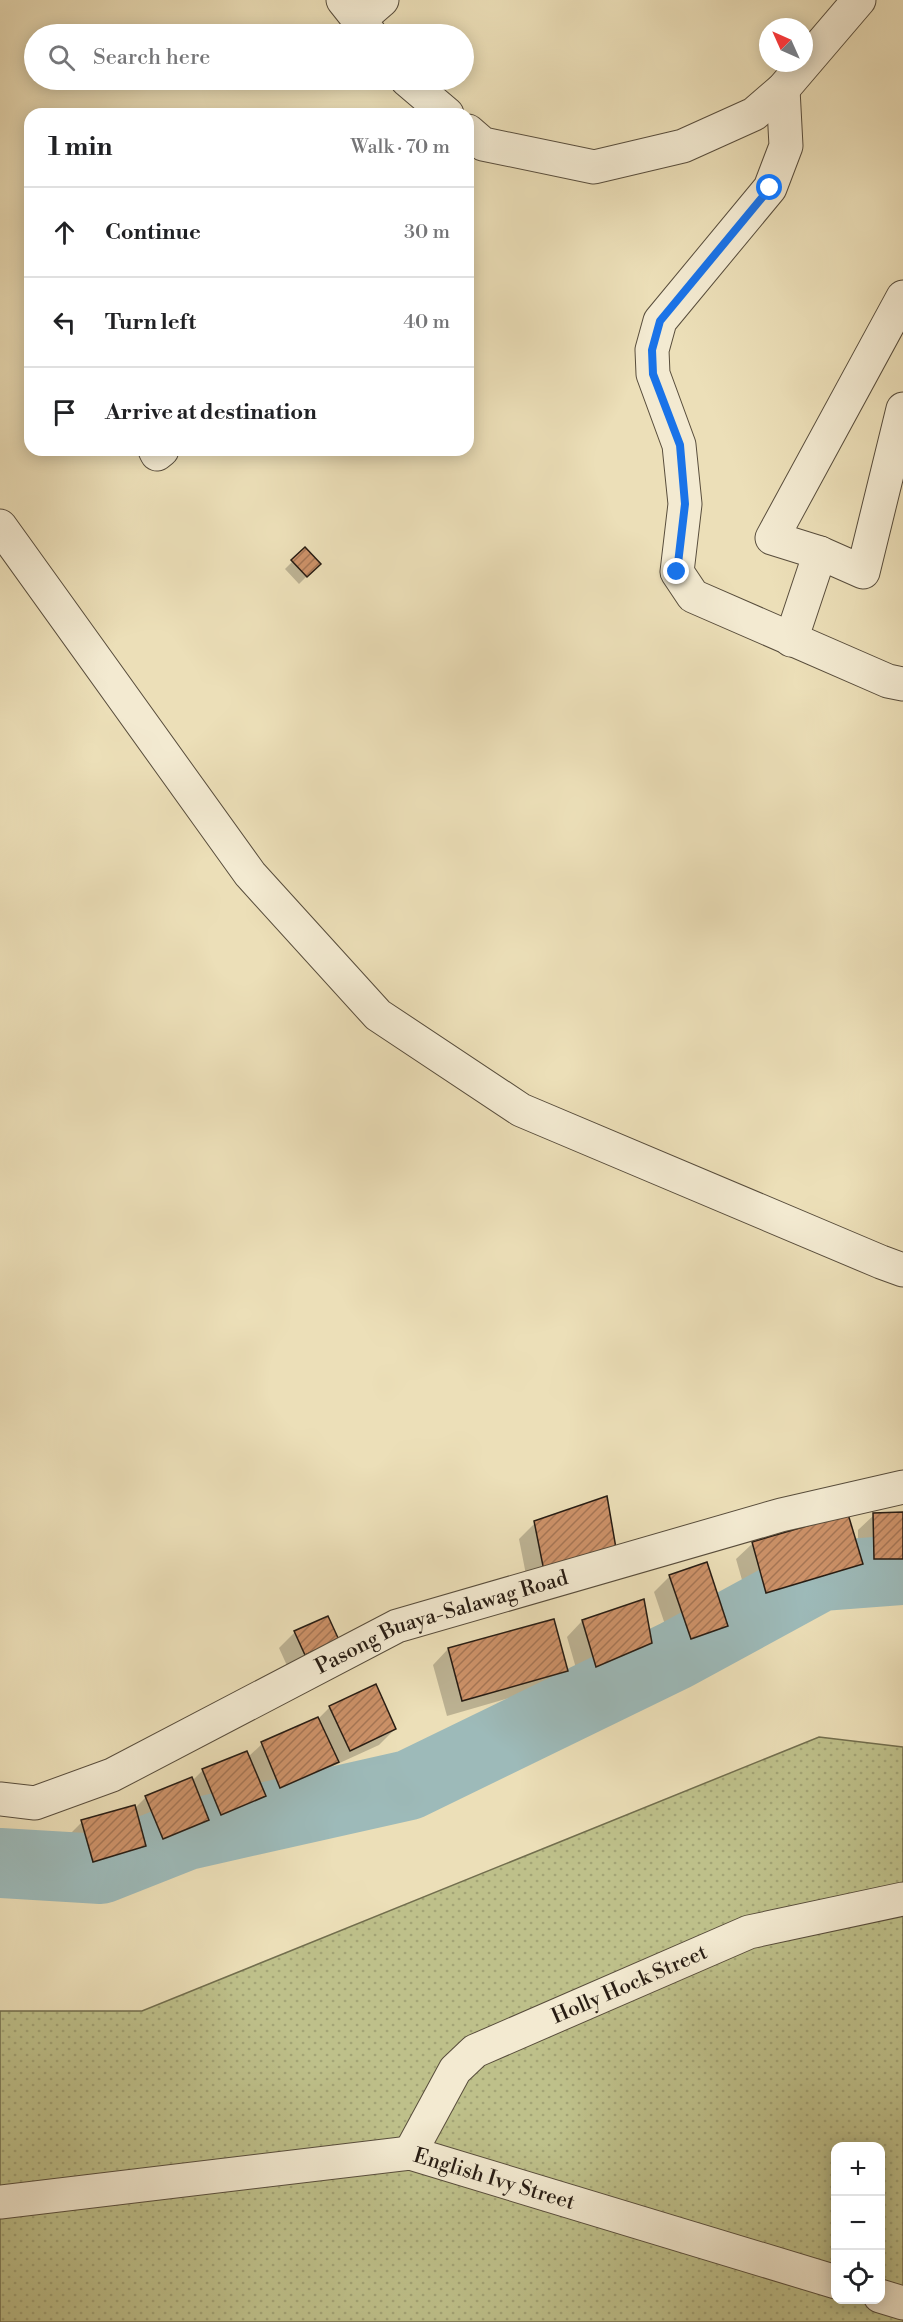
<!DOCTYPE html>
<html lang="en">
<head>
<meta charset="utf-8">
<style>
  :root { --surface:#fff; --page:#f6f6f6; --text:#202124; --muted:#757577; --line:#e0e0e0 }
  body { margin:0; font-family:"Libre Bodoni",serif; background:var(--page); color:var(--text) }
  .controls { position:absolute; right:18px; bottom:18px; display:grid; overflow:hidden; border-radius:12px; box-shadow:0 3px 15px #0003 }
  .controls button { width:54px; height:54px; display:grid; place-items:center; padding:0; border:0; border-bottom:2px solid var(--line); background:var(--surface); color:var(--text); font:30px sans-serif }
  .compass { position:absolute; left:759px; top:18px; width:54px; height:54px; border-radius:50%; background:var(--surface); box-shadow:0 3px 15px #0003; rotate:315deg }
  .stop { position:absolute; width:18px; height:18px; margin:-14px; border:4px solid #1a73e8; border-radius:50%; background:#fff }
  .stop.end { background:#1a73e8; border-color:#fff; box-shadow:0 2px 6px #0008 }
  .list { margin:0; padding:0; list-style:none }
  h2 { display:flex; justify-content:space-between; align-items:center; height:78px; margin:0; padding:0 24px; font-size:26px }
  h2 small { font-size:20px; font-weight:400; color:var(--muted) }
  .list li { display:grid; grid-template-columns:39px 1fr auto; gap:18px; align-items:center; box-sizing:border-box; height:90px; padding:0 24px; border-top:2px solid var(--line) }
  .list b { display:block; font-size:22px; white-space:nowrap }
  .list em { font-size:20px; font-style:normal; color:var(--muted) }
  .icon { flex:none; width:33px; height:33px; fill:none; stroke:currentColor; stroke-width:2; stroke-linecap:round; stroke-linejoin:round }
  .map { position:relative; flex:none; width:903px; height:2322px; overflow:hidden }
  .search { position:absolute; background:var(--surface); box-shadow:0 3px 15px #0003; left:24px; top:24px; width:450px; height:66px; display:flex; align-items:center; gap:15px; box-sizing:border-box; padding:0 21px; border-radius:33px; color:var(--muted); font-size:22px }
  .panel { position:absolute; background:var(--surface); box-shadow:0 3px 15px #0003; left:24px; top:108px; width:450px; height:348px; border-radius:18px }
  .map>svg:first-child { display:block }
  .grass { fill:url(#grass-dots); stroke:#726e4e; stroke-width:1.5; fill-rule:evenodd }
  .shadow { fill:#0003; fill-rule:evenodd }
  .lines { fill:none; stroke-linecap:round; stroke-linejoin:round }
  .river { stroke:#9dbab9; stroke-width:70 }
  .building { fill:url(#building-hatch); stroke:#271c13; stroke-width:1.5 }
  .minor-casing { stroke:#584d3c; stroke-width:35 }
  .minor { stroke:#f3ead1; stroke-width:33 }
  .route { stroke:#1a73e8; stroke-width:8 }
  .labels { text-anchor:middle; stroke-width:5; stroke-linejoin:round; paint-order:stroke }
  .street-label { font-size:21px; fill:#271c13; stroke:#f3ead1 }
</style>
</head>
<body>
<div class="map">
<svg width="903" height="2322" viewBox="0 0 903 2322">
  <defs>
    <pattern id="grass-dots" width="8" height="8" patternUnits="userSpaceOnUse" patternTransform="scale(1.5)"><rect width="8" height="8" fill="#bec08a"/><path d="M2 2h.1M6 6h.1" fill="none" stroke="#a3a476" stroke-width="1.8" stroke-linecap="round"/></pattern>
    <pattern id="building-hatch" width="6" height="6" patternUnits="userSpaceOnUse" patternTransform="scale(1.5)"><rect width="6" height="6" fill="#cd9269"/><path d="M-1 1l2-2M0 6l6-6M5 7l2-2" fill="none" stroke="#a67655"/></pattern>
  </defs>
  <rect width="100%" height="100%" fill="#ecdfb8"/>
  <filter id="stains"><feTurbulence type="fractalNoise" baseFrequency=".00333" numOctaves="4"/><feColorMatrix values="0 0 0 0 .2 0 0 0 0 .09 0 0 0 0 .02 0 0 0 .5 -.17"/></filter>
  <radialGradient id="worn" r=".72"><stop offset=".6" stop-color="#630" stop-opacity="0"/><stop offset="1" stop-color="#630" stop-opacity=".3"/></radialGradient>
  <path class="grass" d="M819 1737 903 1747V2322H0V2011H142ZM836 2146H880V2300H836Z"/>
  <path class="shadow" d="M305 549 319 564 299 584 285 569Z
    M606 1498 529 1590 519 1539 535 1523Z
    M903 1514V1573L859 1574V1566L845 1580 750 1608 736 1559 752 1544 847 1516 858 1551V1530L874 1515ZM844 1568V1571L759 1596 758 1594Z
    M670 1576 726 1626 710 1642 675 1654 654 1592Z
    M582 1621 650 1642 634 1658 580 1682 567 1637Z
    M295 1632 338 1640 289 1670 279 1648Z
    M448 1649 566 1671 550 1686 447 1716 433 1665Z
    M330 1707 395 1729 379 1745 333 1766 321 1778 264 1803 262 1797 248 1812 205 1829 203 1824 191 1835 147 1853 144 1846 129 1861 78 1876 66 1838 82 1822 134 1809 146 1797 192 1781 203 1770 248 1757 262 1744 319 1718Z"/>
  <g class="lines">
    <path class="river" d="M0 1863 101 1869 187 1835 409 1785 676 1655 821 1576 903 1570"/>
  </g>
  <path class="building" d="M305 547 321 564 307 577 291 560Z
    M607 1496 617 1554 545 1576 534 1521Z
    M903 1512V1559H874L873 1513Z
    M848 1514 863 1564 766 1593 752 1542Z
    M707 1562 728 1626 691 1639 669 1575Z
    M644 1599 652 1643 596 1667 582 1620Z
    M328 1616 339 1640 305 1655 294 1631Z
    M554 1619 568 1671 462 1701 448 1648Z
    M376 1684 396 1729 350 1751 329 1706Z
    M318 1717 339 1762 280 1788 261 1742Z
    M247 1751 266 1796 221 1815 202 1769Z
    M192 1777 209 1820 163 1839 145 1796Z
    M135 1805 146 1846 93 1862 81 1820Z"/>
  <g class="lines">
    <defs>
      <g id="minor">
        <path d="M343 0 370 34"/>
        <path d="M359 20 382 0"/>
        <path d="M407 80 447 114"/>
        <path d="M783 89 786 146 770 188 660 321 652 350 653 374 679 445 685 504 677 572 693 596 888 681 903 684"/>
        <path d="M468 131 483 144 594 167 683 146 754 114 783 89 859 0"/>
        <path d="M903 297 772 538 820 553 863 572 903 409"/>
        <path d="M155 450 157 454 162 450"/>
        <path d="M0 526 250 874 378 1015 521 1110 881 1262 903 1270"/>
        <path d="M791 640 820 553"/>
        <path id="s1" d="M0 1799 35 1803 112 1775 397 1626 781 1515 903 1487"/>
        <path id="s2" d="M410 2153 455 2070 475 2051 749 1932 903 1899"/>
        <path id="s3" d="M0 2202 410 2153 836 2282"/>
        <path d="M880 2296 903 2303"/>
      </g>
    </defs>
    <use href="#minor" class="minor-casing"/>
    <use href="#minor" class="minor"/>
  </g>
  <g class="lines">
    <path class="route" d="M677 572 685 504 680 445 653 374 652 350 660 321 770 188"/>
  </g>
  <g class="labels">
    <g class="street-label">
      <text dy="7" stroke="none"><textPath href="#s1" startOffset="482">Pasong Buaya-Salawag Road</textPath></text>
      <text dy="7" stroke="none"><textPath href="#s2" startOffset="290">Holly Hock Street</textPath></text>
      <text dy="7" stroke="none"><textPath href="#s3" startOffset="501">English Ivy Street</textPath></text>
    </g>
  </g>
  <rect width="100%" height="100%" filter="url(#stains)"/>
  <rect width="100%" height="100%" fill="url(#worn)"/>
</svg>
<div class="controls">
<button>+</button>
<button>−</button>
<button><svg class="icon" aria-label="locate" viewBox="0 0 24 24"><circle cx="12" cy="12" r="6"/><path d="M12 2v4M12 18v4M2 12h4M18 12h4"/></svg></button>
</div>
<svg class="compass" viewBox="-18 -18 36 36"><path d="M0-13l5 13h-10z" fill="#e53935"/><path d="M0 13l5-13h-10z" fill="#757577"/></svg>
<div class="stop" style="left:770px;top:188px"></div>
<div class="stop end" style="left:677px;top:572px"></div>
<div class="search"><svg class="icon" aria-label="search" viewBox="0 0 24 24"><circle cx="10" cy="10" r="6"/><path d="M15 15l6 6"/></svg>Search here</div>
<section class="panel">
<h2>1 min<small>Walk · 70 m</small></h2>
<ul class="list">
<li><svg class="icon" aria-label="ahead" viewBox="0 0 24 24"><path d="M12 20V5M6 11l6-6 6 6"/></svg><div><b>Continue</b></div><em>30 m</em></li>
<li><svg class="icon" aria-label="left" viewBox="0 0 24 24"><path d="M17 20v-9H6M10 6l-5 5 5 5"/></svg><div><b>Turn left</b></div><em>40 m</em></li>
<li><svg class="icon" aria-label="arrive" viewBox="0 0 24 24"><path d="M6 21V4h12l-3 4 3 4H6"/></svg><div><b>Arrive at destination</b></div></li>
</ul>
</section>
</div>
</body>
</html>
